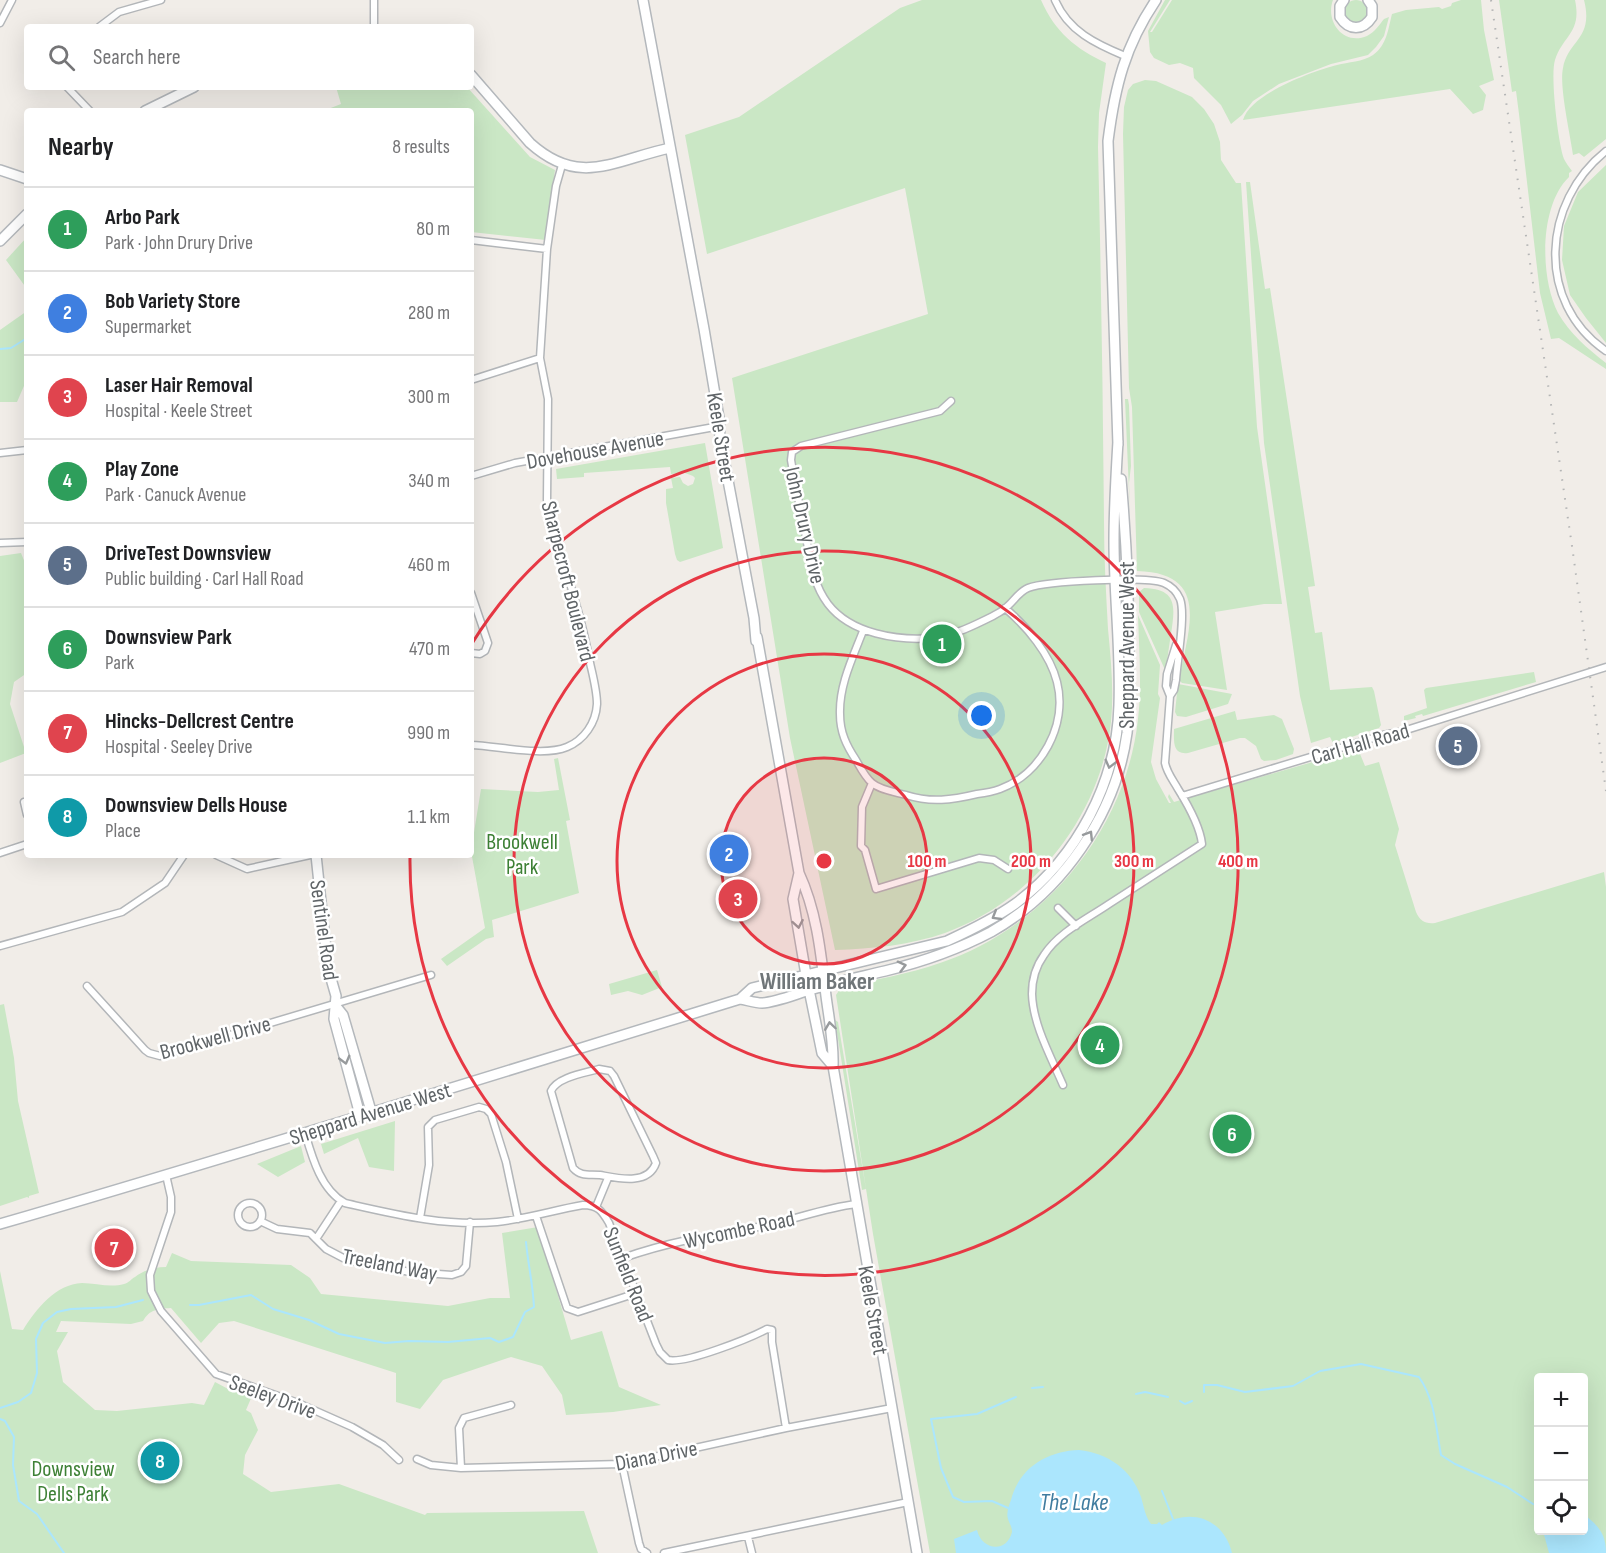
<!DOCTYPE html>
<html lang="en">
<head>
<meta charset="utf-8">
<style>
  :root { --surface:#fff; --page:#f6f6f6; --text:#202124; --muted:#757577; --line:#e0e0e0; --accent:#2563eb }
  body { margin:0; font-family:"Sofia Sans Condensed",sans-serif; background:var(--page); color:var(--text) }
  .controls { position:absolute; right:18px; bottom:18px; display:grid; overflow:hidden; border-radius:6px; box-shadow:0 6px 24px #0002 }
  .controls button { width:54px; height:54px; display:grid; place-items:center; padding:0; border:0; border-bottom:2px solid var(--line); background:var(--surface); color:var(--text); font:30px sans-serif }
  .you { position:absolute; left:982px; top:716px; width:21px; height:21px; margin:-15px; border:4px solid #fff; border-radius:50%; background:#1a73e8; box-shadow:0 0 0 9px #1a73e833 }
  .badge { display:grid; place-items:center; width:39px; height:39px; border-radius:50%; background:var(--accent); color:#fff; font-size:20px; font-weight:700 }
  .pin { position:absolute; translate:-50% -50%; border:3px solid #fff; box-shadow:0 2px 6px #0006 }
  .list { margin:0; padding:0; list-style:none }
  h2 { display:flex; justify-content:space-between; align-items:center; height:78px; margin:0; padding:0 24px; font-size:26px }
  h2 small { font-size:20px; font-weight:400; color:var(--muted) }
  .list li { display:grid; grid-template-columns:39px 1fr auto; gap:18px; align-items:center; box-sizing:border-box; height:84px; padding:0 24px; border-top:2px solid var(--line) }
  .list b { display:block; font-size:22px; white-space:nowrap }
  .list p { margin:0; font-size:20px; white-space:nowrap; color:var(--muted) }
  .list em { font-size:20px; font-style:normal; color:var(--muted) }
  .icon { flex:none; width:33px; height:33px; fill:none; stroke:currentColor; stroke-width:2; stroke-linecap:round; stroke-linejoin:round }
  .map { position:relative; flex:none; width:1606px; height:1553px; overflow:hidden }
  .search { position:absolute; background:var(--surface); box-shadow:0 6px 24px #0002; left:24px; top:24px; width:450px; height:66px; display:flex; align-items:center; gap:15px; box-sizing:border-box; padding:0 21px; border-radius:6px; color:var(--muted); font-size:22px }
  .panel { position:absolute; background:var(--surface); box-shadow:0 6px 24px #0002; left:24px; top:108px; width:450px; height:750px; border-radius:6px }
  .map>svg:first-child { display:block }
  .green { fill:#cae7c5; fill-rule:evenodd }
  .water { fill:#abe6fd }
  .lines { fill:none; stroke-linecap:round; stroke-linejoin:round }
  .stream { stroke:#abe6fd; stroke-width:2 }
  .street-casing { stroke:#b3b6b9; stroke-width:9 }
  .secondary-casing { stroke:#b4b8bc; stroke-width:12 }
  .street { stroke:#fff; stroke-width:6 }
  .secondary { stroke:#fff; stroke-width:9 }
  .rail { stroke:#b4b5b5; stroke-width:2; stroke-dasharray:1.5 8; stroke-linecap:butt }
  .oneway { stroke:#979a9c }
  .ring { fill:none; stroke:#e73844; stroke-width:3 }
  .labels { text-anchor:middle; stroke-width:5; stroke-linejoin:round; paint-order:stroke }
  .street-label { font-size:22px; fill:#5f6467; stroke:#fff }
  .park-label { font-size:22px; fill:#3d8035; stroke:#fff }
  .neighbourhood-label { font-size:24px; font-weight:bold; fill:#707679; stroke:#fff }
  .water-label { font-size:24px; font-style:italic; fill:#407c9f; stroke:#fff }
  .centre { fill:#e73844; stroke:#fff; stroke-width:3 }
  .ring-label { font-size:18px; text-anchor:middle; font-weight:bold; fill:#e73844; stroke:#fff; stroke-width:5; stroke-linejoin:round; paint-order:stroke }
</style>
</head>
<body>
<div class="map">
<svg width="1606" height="1553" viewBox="0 0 1606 1553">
  <rect width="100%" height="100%" fill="#f1ede8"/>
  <path class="green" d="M1345 11a11 11 0 1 1 22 0a11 11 0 1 1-22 0Z
    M922 0H1041C1055 32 1076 49 1106 63L1099 113 1098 147C1101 272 1103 397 1104 522 1104 558 1106 593 1108 629 1111 660 1114 691 1111 722 1101 815 1034 901 945 933 910 945 872 949 835 950L790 738 732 378 928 314 905 188 707 254 685 135 739 117 900 8Z
    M1165 0H1170L1150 32H1152L1172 0H1333C1325 21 1343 46 1367 36 1375 32 1379 25 1384 19L1389 17 1384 36 1376 47 1368 55 1331 64 1279 84 1253 101 1242 115 1231 124 1221 105 1194 78 1193 68 1180 63 1169 65 1154 58 1150 52 1148 31Z
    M1461 0H1481L1484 30 1494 80 1479 86 1486 95 1483 110 1473 114 1450 89 1243 120C1250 94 1313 71 1337 65 1348 62 1363 62 1373 55 1387 45 1388 29 1392 14L1406 10 1439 7 1442 9 1451 6 1452 3Z
    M1499 0H1575C1582 33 1563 35 1555 60 1550 75 1558 143 1564 159 1566 163 1569 167 1572 171L1569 173V177C1539 206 1540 278 1558 313 1570 334 1587 348 1606 363V369L1559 338 1551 339 1540 293 1519 114 1516 91 1512 92Z
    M1584 0H1606V139L1584 157 1579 153 1573 155C1570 133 1559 86 1563 68 1568 40 1594 39 1584 0Z
    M1145 80 1156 81 1192 97 1204 109 1214 124 1220 142 1221 160 1236 183H1241L1257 427 1282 604H1264L1215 612 1227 690 1182 683 1179 680C1188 630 1212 573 1137 571L1132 407 1129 388 1123 134 1124 107 1128 90 1133 84Z
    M336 87H467L530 157 555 170 546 240 471 232V111H323L341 104Z
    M1606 165V343L1586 318 1570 295 1562 260 1564 226 1578 192Z
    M1246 182H1250L1265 289 1270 288 1315 586 1308 587 1315 633 1322 632 1330 690 1372 687 1374 691 1381 725 1379 728 1333 743 1330 737 1311 743 1300 696 1264 443Z
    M27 237V289L6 260Z
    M27 311V379L17 402H0V330Z
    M1125 399H1128L1129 405 1131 466 1129 483 1130 514Z
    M705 443 723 548 680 562 677 560 675 554 666 503V489L673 488 671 478 680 477 683 483 688 486 693 484 695 478 693 476 685 473 671 474 670 467 584 473V477L557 479 556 469Z
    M21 553 27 568V673L14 682 10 704 26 753 0 763V556Z
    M1144 588C1178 589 1175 607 1171 634 1169 647 1167 659 1166 672L1139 612V592Z
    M1138 615 1160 665 1158 694 1160 698 1151 762 1156 779 1169 803H1171L1168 797 1169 794 1174 802 1358 749 1365 766 1379 762 1399 829 1395 845 1416 912C1420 921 1425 924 1435 923L1604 872 1606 887V1553H930L873 1234 836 995 842 986C875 980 908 974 940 963 1045 928 1126 830 1138 719 1142 685 1139 650 1138 615ZM1538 1378H1584V1530H1538Z
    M1534 672 1536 682 1423 716 1422 714 1415 716 1416 718 1404 721V716L1427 708 1424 690 1426 688Z
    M1178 684 1232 694 1228 704 1186 717 1177 716 1175 712Z
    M1235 711 1237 720 1274 715 1282 719 1294 749 1293 754 1276 760 1264 761 1261 759 1256 746 1245 738H1240L1188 753C1172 755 1174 741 1174 729Z
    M558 758 570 820 566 821 579 893 492 920 494 937 486 939 447 966 441 959 485 928 471 851 481 789 538 792 559 790 554 759Z
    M657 970 662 987 642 995 628 991 611 995 609 984Z
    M4 1004 14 1058 18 1101 39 1193 29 1196V1198L27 1197 0 1206V1005Z
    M835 1020 838 1022 866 1189 862 1190Z
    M395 1121 394 1171 369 1167 358 1138 324 1154 321 1144Z
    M301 1146 305 1162 278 1177 257 1164Z
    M538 1227 571 1340 602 1331 619 1387 661 1405 613 1412 566 1415 562 1395 542 1366 511 1357 443 1380 420 1409 396 1402V1373L234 1321 219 1323 201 1343 171 1308C158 1309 150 1309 143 1321L131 1324 61 1321 56 1332H68L57 1351 63 1382 95 1410 117 1411 192 1403 204 1405 215 1382 230 1390 252 1396 246 1410 251 1413 258 1430 245 1455 243 1474 271 1492 339 1484 425 1515 427 1513 584 1511 598 1553H0V1271L12 1329 23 1330C36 1309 56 1284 82 1283 96 1283 110 1288 124 1284 129 1283 131 1279 135 1277 144 1270 155 1267 166 1267L172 1253 191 1261 291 1265 310 1278 321 1294 448 1306 490 1298H510L502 1233Z"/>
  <path class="water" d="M1079 1450C1108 1453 1132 1470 1141 1497 1144 1507 1145 1516 1151 1524H1157L1159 1522 1162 1525C1191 1507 1224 1519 1232 1553H956L954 1539 977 1530C982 1551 1007 1553 1012 1532 1012 1526 1009 1523 1008 1519 1006 1513 1009 1505 1011 1500 1019 1468 1047 1451 1079 1450Z
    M1584 1514C1598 1526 1606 1533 1606 1553H1549L1543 1531 1584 1530Z"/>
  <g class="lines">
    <path class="stream" d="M0 349 11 348 27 338
      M190 1305H199L251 1295 273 1309 309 1320 339 1334 385 1343 409 1341 448 1342 490 1338 499 1342 513 1337 525 1312 534 1307C533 1285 528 1264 526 1242
      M1032 1388 1043 1387
      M1204 1392V1385H1217L1245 1392 1293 1386 1320 1371 1361 1364 1419 1377C1435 1400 1436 1428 1441 1455L1455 1464 1507 1487 1533 1504
      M1136 1394 1145 1392 1168 1397
      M1180 1401 1185 1404 1192 1401
      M0 1408 18 1402 31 1393 37 1373 36 1339 43 1323 57 1312 71 1309 116 1307 143 1300
      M0 1419 5 1421 14 1437 13 1465 19 1501 37 1514 64 1553
      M1162 1491 1173 1519
      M1008 1508 992 1501 964 1502 953 1497 941 1468 931 1419 977 1414 1016 1397"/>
    <defs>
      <path id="street" d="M1055 0C1068 31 1096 44 1125 56
        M0 23 12 0
        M99 27 119 12 161 0
        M374 27V0
        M67 87 90 111
        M1606 151C1542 202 1535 302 1606 351
        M471 240 547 249
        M471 380 540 358
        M951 401 940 411 801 446 792 452 791 460C795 484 800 508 805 532 810 557 812 583 828 604 851 634 898 641 933 638 953 636 975 625 993 616 996 614 1001 612 1004 609 1013 603 1018 592 1028 588 1046 581 1147 576 1164 583 1171 586 1177 592 1180 599 1186 614 1177 662 1176 680L1174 690 1170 696
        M0 453 27 450
        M471 476 515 463 720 426
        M0 543 27 542
        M471 593 488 643 485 651 480 654 471 653
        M863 631C853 657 839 685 840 714 840 732 846 745 856 760 860 767 865 777 872 783 880 790 895 792 906 795 931 803 952 800 977 794 985 793 992 792 1000 789 1041 774 1068 725 1057 682 1050 654 1027 627 1005 608
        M471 745C499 746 543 757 567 747 584 740 596 723 597 704 597 691 593 676 590 663 581 613 564 566 550 517L547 500 548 399 540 358 547 249 556 186 562 165
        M872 783 862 807 861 846 865 850 876 889 979 858 994 860 1008 869
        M1182 796 1383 735 1400 732 1606 667
        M24 802 27 815
        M0 853 27 844
        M216 855 247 869 310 855
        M1058 908 1076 926
        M0 946 122 912 165 883 184 855
        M87 986 145 1050 149 1053 160 1056 431 975
        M599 1069 610 1071 614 1076 653 1156 656 1163C648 1186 617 1178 600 1175 589 1174 581 1177 573 1168L551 1091C557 1077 585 1073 599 1069Z
        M1063 1085C1051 1057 1033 1025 1032 994 1032 980 1036 966 1044 955 1059 932 1087 919 1109 904 1140 884 1171 864 1202 844 1200 826 1188 805 1178 789 1173 780 1167 773 1165 763L1170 696 1166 686 1167 674 1176 645
        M305 1133C312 1157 321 1190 345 1203 394 1214 446 1227 497 1222 526 1219 554 1210 583 1205 598 1205 602 1211 609 1223L656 1344 660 1352 668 1360C686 1364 750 1338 767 1329L772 1330V1342L786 1428
        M166 1175 171 1197V1212L150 1275 151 1291 161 1311 216 1374 298 1403 352 1427 383 1445 399 1460
        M238 1215a12 12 0 1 1 24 0a12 12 0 1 1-24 0Z
        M596 1207 608 1178
        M536 1216 567 1308 578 1312 637 1293
        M420 1218 429 1165 428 1127 435 1120 479 1107 486 1109 491 1114 506 1162 518 1219
        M260 1221 277 1229 310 1233 326 1249 347 1260 410 1272 452 1275 461 1272 466 1266 470 1222
        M316 1239 341 1201
        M623 1258C668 1242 711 1235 758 1227 791 1221 823 1208 856 1204
        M417 1459 431 1465 461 1468 622 1464 786 1428 892 1408
        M622 1464 639 1543 641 1549 647 1553
        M461 1468 459 1428 464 1418 511 1405
        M748 1537 752 1553
        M664 1553 908 1502"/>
      <path id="secondary" d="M643 0 704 329 719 418 720 438 754 618 756 641
        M1344 0 1340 6V17C1349 31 1363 31 1372 17V6L1368 0
        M471 75 530 143C580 188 614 160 670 148
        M145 111 194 87
        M0 170 27 179
        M0 241 27 214
        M1118 445 1108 141C1115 86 1125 46 1156 0
        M757 637 799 873C817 912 821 954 826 996 829 1019 834 1043 833 1066L917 1553
        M316 855 328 968 336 996 334 1019 360 1115
        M799 873 793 899 806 975 822 1053 833 1066
        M740 999C747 1000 755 1003 762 1003 777 1002 796 994 810 990 835 982 860 977 885 971 922 962 957 950 991 932 1062 892 1116 814 1127 733 1130 706 1129 678 1129 651 1129 593 1126 537 1121 479
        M335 1005 343 1015 371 1111
        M0 1224C248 1152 493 1075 740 999L752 988 947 941C971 930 994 919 1015 904 1077 858 1117 782 1119 705 1121 650 1114 596 1114 541 1114 508 1116 474 1118 441"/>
    </defs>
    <use href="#street" class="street-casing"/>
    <use href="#secondary" class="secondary-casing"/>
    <use href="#street" class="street"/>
    <use href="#secondary" class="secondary"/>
    <path class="rail" d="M1491 0 1572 546 1606 791"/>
  </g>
  <defs><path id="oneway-chevron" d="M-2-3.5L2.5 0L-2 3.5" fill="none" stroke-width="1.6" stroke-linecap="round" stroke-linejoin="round" transform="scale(1.5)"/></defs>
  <g class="oneway">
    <use href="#oneway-chevron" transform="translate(1110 764) rotate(104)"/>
    <use href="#oneway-chevron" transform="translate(1089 835) rotate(-58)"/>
    <use href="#oneway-chevron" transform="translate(996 916) rotate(149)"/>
    <use href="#oneway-chevron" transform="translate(798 924) rotate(80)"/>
    <use href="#oneway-chevron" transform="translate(902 966) rotate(-15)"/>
    <use href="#oneway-chevron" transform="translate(830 1026) rotate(-98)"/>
    <use href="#oneway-chevron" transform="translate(345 1060) rotate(75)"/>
  </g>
  <circle cx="824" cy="861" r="103" fill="#e73844" fill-opacity=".12"/>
  <g class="ring">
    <circle cx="824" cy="861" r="103"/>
    <circle cx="824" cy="861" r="207"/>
    <circle cx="824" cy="861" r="310"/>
    <path d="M471 645A414 414 0 1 1 410 857"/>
  </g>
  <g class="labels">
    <g class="street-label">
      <text transform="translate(722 437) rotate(81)" y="8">Keele Street</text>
      <text transform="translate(595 449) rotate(-10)" y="8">Dovehouse Avenue</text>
      <text transform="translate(806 525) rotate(77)" y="8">John Drury Drive</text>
      <text transform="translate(569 581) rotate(76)" y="8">Sharpecroft Boulevard</text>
      <text transform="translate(1126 645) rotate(-90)" y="8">Sheppard Avenue West</text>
      <text transform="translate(1360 743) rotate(-16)" y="8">Carl Hall Road</text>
      <text transform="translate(325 930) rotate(82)" y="8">Sentinel Road</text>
      <text transform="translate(215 1037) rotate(-15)" y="8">Brookwell Drive</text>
      <text transform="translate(370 1113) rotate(-17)" y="8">Sheppard Avenue West</text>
      <text transform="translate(739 1229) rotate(-12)" y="8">Wycombe Road</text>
      <text transform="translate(390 1264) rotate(11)" y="8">Treeland Way</text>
      <text transform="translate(629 1274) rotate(68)" y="8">Sunfield Road</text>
      <text transform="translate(874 1310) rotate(80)" y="8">Keele Street</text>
      <text transform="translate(273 1396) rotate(20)" y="8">Seeley Drive</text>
      <text transform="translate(656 1455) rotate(-11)" y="8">Diana Drive</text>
    </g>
    <g class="park-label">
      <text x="522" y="849">Brookwell<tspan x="522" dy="25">Park</tspan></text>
      <text x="73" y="1476">Downsview<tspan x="73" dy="25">Dells Park</tspan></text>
    </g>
    <g class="neighbourhood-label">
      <text x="817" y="989">William Baker</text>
    </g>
    <g class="water-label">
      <text x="1074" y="1510">The Lake</text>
    </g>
  </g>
  <circle cx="824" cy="861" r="9" class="centre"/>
  <g class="ring-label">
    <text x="927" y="867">100 m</text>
    <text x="1031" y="867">200 m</text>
    <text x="1134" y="867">300 m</text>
    <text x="1238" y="867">400 m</text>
  </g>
</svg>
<div class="controls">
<button>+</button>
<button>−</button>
<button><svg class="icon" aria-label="locate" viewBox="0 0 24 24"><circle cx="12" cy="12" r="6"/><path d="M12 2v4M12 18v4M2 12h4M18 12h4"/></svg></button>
</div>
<div class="you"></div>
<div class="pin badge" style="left:942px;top:644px;background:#2e9e5b">1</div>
<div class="pin badge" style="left:729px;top:854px;background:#3f7fe0">2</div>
<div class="pin badge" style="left:738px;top:899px;background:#e0444e">3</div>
<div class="pin badge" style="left:1100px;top:1045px;background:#2e9e5b">4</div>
<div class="pin badge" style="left:1458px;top:746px;background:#5c6f8a">5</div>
<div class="pin badge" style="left:1232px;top:1134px;background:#2e9e5b">6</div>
<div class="pin badge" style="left:114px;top:1248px;background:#e0444e">7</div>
<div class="pin badge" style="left:160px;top:1461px;background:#0f9aa8">8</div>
<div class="search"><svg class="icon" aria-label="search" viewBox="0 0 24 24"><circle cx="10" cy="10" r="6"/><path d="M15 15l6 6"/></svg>Search here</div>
<section class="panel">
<h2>Nearby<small>8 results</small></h2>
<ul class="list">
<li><span class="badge" style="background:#2e9e5b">1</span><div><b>Arbo Park</b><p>Park · John Drury Drive</p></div><em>80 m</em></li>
<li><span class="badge" style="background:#3f7fe0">2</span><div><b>Bob Variety Store</b><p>Supermarket</p></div><em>280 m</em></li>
<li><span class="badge" style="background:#e0444e">3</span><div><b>Laser Hair Removal</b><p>Hospital · Keele Street</p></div><em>300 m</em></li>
<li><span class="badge" style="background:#2e9e5b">4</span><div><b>Play Zone</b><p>Park · Canuck Avenue</p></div><em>340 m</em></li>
<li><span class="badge" style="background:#5c6f8a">5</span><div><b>DriveTest Downsview</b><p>Public building · Carl Hall Road</p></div><em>460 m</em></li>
<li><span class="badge" style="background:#2e9e5b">6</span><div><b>Downsview Park</b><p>Park</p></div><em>470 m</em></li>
<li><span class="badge" style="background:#e0444e">7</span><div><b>Hincks-Dellcrest Centre</b><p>Hospital · Seeley Drive</p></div><em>990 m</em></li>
<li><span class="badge" style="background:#0f9aa8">8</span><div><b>Downsview Dells House</b><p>Place</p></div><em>1.1 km</em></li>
</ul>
</section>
</div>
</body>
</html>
